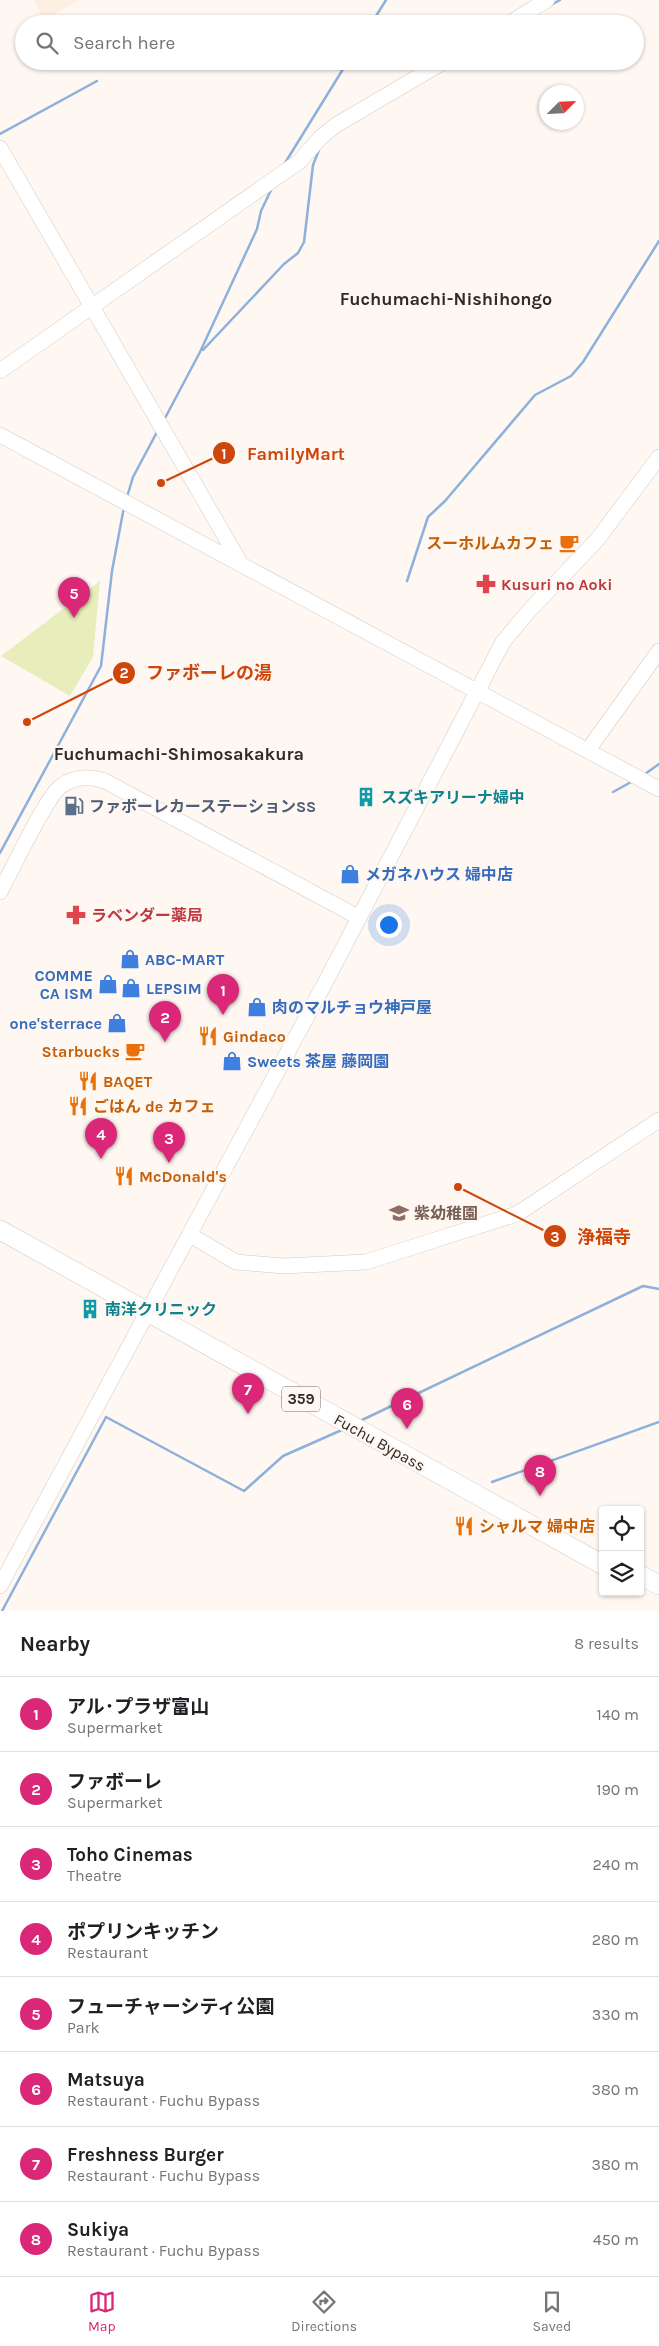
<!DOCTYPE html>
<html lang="en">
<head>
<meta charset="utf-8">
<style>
  :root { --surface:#fff; --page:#f2f2f2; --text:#202124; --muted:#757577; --line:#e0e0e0; --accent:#db2777 }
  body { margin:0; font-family:Karla,"Noto Sans JP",sans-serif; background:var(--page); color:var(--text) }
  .controls { position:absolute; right:15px; bottom:15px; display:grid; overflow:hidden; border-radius:5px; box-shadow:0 1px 4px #0004 }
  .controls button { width:45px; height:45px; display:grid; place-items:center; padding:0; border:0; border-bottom:1px solid var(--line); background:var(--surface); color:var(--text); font:25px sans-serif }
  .compass { position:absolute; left:539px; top:85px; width:45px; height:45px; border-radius:50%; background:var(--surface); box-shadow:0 1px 4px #0004; rotate:66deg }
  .you { position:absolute; left:388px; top:924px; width:18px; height:18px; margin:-12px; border:4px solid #fff; border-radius:50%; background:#1a73e8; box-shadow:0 0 0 8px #1a73e833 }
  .badge { display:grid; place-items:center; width:32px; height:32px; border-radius:50%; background:var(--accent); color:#fff; font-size:16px; font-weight:700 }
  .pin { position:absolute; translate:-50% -41px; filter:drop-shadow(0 1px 2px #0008) }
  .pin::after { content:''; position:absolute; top:26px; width:18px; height:15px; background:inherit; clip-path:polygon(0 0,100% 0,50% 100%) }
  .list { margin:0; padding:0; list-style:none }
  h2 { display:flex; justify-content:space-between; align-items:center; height:65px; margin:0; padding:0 20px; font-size:21px }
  h2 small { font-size:16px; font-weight:400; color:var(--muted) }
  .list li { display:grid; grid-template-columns:32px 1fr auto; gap:15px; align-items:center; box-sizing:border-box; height:75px; padding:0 20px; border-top:1px solid var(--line) }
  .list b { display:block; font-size:19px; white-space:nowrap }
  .list p { margin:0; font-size:16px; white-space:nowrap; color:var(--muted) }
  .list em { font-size:16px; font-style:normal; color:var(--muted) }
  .icon { flex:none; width:28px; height:28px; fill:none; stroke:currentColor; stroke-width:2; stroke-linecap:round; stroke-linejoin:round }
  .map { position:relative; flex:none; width:659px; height:1611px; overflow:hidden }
  .search { position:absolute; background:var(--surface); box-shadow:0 1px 4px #0004; left:15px; right:15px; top:15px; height:55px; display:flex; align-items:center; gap:12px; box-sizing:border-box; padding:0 18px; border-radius:28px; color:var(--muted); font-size:19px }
  .sheet { height:665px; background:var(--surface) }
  nav { display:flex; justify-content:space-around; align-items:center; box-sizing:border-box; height:70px; border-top:1px solid var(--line); background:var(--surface); font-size:14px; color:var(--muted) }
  nav a { display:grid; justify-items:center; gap:2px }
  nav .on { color:var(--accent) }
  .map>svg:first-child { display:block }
  .built { fill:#feefe3 }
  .green { fill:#e8eebb }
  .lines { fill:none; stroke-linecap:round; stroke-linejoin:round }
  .stream { stroke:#8cb1dc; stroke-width:2.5 }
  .secondary-casing { stroke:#d6cac1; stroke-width:16 }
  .highway-casing { stroke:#d6cac1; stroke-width:20 }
  .secondary { stroke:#fff; stroke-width:15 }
  .highway { stroke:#fff; stroke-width:19 }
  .labels { text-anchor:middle; stroke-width:4.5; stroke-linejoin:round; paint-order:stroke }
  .shield { fill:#fff7f2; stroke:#6e6864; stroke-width:1 }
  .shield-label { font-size:15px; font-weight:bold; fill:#302b27 }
  .food-label { font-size:16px; font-weight:bold; fill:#c56008; stroke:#fff7f2; text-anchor:start }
  .health-label { font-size:16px; font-weight:bold; fill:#be3a42; stroke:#fff7f2; text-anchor:start }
  .culture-label { font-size:16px; font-weight:bold; fill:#0d838f; stroke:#fff7f2; text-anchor:start }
  .service-label { font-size:16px; font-weight:bold; fill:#4e5e75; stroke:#fff7f2; text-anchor:start }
  .shop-label { font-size:16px; font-weight:bold; fill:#366cbe; stroke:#fff7f2; text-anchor:start }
  .education-label { font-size:16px; font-weight:bold; fill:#785e54; stroke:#fff7f2; text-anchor:start }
  .street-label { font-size:16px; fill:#302b27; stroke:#fff7f2 }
  .neighbourhood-label { font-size:18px; font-weight:bold; fill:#302b27; stroke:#fff7f2 }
  .leader { fill:none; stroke:#cd470c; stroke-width:2 }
  .callout-dot { fill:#cd470c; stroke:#fff7f2; stroke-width:2 }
  .mark-label { font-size:15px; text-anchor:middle; font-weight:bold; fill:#fff }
  .callout-label { font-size:18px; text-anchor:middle; font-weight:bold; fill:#cd470c; stroke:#fff7f2; stroke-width:4.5; stroke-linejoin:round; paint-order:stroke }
</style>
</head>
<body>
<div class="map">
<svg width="659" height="1611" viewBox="0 0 659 1611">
  <rect width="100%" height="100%" fill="#fff7f2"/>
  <path class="built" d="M34 0H79L44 20Z"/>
  <path class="green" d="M100 581 93 657 70 696 1 656Z"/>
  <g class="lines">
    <path class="stream" d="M551 5 560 0
      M371 24 386 0
      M449 66 458 61
      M0 134 97 81
      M285 163 348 61
      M203 350 284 264 298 253 304 242 313 165 319 150
      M164 420 200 352 257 229 261 211 272 188
      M127 497 133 477 157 432
      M407 581 428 517 445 501 535 395 571 376 583 362 659 241
      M645 774 659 764
      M613 792 633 781
      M0 853 101 666 112 571 124 507
      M360 1421 643 1286 659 1289
      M492 1482 659 1422
      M2 1611 106 1417 244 1491 283 1456 344 1429"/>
    <defs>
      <path id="secondary" d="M508 24 547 0
        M0 148 241 564
        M0 371 300 161 320 138 336 125 445 61
        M0 435 659 789
        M588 750 659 651
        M0 892C12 870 46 797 61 786 75 776 90 776 105 781L358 917
        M190 1235 236 1262 284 1266 366 1262 517 1214 659 1120
        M0 1586 326 981 503 642 528 612 597 540 659 457"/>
      <path id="highway" d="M0 1230 603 1565
        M640 1575 659 1585"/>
    </defs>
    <use href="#secondary" class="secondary-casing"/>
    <use href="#highway" class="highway-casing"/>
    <use href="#secondary" class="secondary"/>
    <use href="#highway" class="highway"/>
  </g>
  <defs>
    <symbol id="cafe-bare" viewBox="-9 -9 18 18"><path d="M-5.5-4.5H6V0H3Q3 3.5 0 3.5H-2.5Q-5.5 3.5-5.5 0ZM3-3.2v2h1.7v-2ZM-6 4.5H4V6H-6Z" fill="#e8710a" stroke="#fff7f2" stroke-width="2.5" paint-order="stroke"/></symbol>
    <symbol id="pharmacy-bare" viewBox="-9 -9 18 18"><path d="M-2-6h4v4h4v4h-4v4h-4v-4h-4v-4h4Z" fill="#e0444e" stroke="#fff7f2" stroke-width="2.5" paint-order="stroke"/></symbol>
    <symbol id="building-bare" viewBox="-9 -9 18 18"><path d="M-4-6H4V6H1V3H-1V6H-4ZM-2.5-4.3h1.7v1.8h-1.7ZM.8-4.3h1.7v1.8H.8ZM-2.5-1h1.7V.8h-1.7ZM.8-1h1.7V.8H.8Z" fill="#0f9aa8" stroke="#fff7f2" stroke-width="2.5" paint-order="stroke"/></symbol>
    <symbol id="fuel-bare" viewBox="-9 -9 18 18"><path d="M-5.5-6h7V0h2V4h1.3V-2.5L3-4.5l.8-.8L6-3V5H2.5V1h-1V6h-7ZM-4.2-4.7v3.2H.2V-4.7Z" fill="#5c6f8a" stroke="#fff7f2" stroke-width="2.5" paint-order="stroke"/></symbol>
    <symbol id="shop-bare" viewBox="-9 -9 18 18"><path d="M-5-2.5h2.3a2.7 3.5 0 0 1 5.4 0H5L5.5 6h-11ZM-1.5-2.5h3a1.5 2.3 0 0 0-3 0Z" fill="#3f7fe0" stroke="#fff7f2" stroke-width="2.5" paint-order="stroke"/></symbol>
    <symbol id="restaurant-bare" viewBox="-9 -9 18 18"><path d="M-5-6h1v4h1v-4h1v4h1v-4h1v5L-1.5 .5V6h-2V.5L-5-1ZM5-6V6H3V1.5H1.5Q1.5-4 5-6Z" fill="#e8710a" stroke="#fff7f2" stroke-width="2.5" paint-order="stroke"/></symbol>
    <symbol id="school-bare" viewBox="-9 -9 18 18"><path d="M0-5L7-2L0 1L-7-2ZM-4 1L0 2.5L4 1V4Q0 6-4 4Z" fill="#8d6e63" stroke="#fff7f2" stroke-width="2.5" paint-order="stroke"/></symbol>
  </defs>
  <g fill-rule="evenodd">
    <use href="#cafe-bare" x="555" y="529" width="28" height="28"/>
    <use href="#pharmacy-bare" x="472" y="570" width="28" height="28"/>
    <use href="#building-bare" x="352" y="783" width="28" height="28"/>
    <use href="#fuel-bare" x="60" y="792" width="28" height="28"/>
    <use href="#shop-bare" x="336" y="860" width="28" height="28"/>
    <use href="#pharmacy-bare" x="62" y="901" width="28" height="28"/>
    <use href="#shop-bare" x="116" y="945" width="28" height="28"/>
    <use href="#shop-bare" x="94" y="970" width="28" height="28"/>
    <use href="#shop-bare" x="117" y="974" width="28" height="28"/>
    <use href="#shop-bare" x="243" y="993" width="28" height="28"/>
    <use href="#shop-bare" x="103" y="1009" width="28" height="28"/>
    <use href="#restaurant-bare" x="194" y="1022" width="28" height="28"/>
    <use href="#cafe-bare" x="121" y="1037" width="28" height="28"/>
    <use href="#shop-bare" x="218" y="1047" width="28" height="28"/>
    <use href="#restaurant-bare" x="74" y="1067" width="28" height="28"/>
    <use href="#restaurant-bare" x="64" y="1092" width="28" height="28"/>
    <use href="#restaurant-bare" x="110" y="1162" width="28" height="28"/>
    <use href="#school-bare" x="385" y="1199" width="28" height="28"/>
    <use href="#building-bare" x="76" y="1295" width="28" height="28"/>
    <use href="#restaurant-bare" x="450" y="1512" width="28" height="28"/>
  </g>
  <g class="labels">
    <rect class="shield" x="282" y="1386.5" width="38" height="25" rx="4"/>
    <g class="shield-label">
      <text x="301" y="1404">359</text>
    </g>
    <g class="food-label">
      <text x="554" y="549" text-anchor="end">スーホルムカフェ</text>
      <text x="223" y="1042">Gindaco</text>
      <text x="120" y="1057" text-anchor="end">Starbucks</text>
      <text x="103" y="1087">BAQET</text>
      <text x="93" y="1112">ごはん de カフェ</text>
      <text x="139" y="1182">McDonald's</text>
      <text x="479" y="1532">シャルマ 婦中店</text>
    </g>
    <g class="health-label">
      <text x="501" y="590">Kusuri no Aoki</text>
      <text x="91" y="921">ラベンダー薬局</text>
    </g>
    <g class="culture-label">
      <text x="381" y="803">スズキアリーナ婦中</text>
      <text x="105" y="1315">南洋クリニック</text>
    </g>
    <g class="service-label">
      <text x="89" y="812">ファボーレカーステーションSS</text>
    </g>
    <g class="shop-label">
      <text x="365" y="880">メガネハウス 婦中店</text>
      <text x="145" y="965">ABC-MART</text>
      <text x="93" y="981" text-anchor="end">COMME<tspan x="93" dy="18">CA ISM</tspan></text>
      <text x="146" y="994">LEPSIM</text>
      <text x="272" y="1013">肉のマルチョウ神戸屋</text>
      <text x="102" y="1029" text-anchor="end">one'sterrace</text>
      <text x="247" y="1067">Sweets 茶屋 藤岡園</text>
    </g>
    <g class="education-label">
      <text x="414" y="1219">紫幼稚園</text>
    </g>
    <g class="street-label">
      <text transform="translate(380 1442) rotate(29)" y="6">Fuchu Bypass</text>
    </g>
    <g class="neighbourhood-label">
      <text x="446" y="305">Fuchumachi-Nishihongo</text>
      <text x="179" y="760">Fuchumachi-Shimosakakura</text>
    </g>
  </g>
  <path class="leader" d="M161 483L224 453M27 722L124 673M458 1187L555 1236"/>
  <g class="callout-dot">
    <circle cx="161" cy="483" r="5"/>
    <circle cx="27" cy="722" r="5"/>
    <circle cx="458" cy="1187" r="5"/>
    <circle cx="224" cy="453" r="12"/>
    <circle cx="124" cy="673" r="12"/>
    <circle cx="555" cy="1236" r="12"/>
  </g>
  <g class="mark-label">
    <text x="224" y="459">1</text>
    <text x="124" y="678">2</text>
    <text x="555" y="1242">3</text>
  </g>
  <g class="callout-label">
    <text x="296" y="460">FamilyMart</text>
    <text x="209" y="679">ファボーレの湯</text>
    <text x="604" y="1243">浄福寺</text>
  </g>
</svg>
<div class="controls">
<button><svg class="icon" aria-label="locate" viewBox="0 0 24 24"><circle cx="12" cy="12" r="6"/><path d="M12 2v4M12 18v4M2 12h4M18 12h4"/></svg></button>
<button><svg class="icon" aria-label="layers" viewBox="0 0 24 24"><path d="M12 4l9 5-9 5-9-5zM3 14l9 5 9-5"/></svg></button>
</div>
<svg class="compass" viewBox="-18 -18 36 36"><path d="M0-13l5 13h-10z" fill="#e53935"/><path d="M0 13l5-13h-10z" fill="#757577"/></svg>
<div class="you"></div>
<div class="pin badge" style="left:223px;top:1015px">1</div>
<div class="pin badge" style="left:165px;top:1042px">2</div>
<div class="pin badge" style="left:169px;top:1163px">3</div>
<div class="pin badge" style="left:101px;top:1159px">4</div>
<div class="pin badge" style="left:74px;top:618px">5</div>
<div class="pin badge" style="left:407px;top:1429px">6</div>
<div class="pin badge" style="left:248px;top:1414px">7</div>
<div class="pin badge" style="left:540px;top:1496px">8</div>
<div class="search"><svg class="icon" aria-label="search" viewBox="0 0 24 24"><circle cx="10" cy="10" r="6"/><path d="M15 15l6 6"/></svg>Search here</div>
</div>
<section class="sheet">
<h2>Nearby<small>8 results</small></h2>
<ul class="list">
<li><span class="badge">1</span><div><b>アル･プラザ富山</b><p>Supermarket</p></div><em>140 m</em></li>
<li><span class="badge">2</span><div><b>ファボーレ</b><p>Supermarket</p></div><em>190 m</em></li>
<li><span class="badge">3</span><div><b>Toho Cinemas</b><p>Theatre</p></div><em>240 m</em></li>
<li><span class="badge">4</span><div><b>ポプリンキッチン</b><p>Restaurant</p></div><em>280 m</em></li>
<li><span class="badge">5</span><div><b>フューチャーシティ公園</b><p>Park</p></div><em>330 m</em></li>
<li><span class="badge">6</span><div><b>Matsuya</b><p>Restaurant · Fuchu Bypass</p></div><em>380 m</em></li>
<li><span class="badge">7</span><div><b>Freshness Burger</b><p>Restaurant · Fuchu Bypass</p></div><em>380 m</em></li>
<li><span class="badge">8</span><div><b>Sukiya</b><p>Restaurant · Fuchu Bypass</p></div><em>450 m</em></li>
</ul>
</section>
<nav>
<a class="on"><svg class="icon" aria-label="map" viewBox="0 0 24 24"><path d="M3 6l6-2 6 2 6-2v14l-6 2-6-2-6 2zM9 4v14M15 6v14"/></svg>Map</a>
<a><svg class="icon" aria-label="directions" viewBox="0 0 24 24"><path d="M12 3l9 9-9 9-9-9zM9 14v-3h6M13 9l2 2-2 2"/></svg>Directions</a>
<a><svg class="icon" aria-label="saved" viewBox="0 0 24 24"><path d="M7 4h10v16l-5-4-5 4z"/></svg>Saved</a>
</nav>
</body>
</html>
